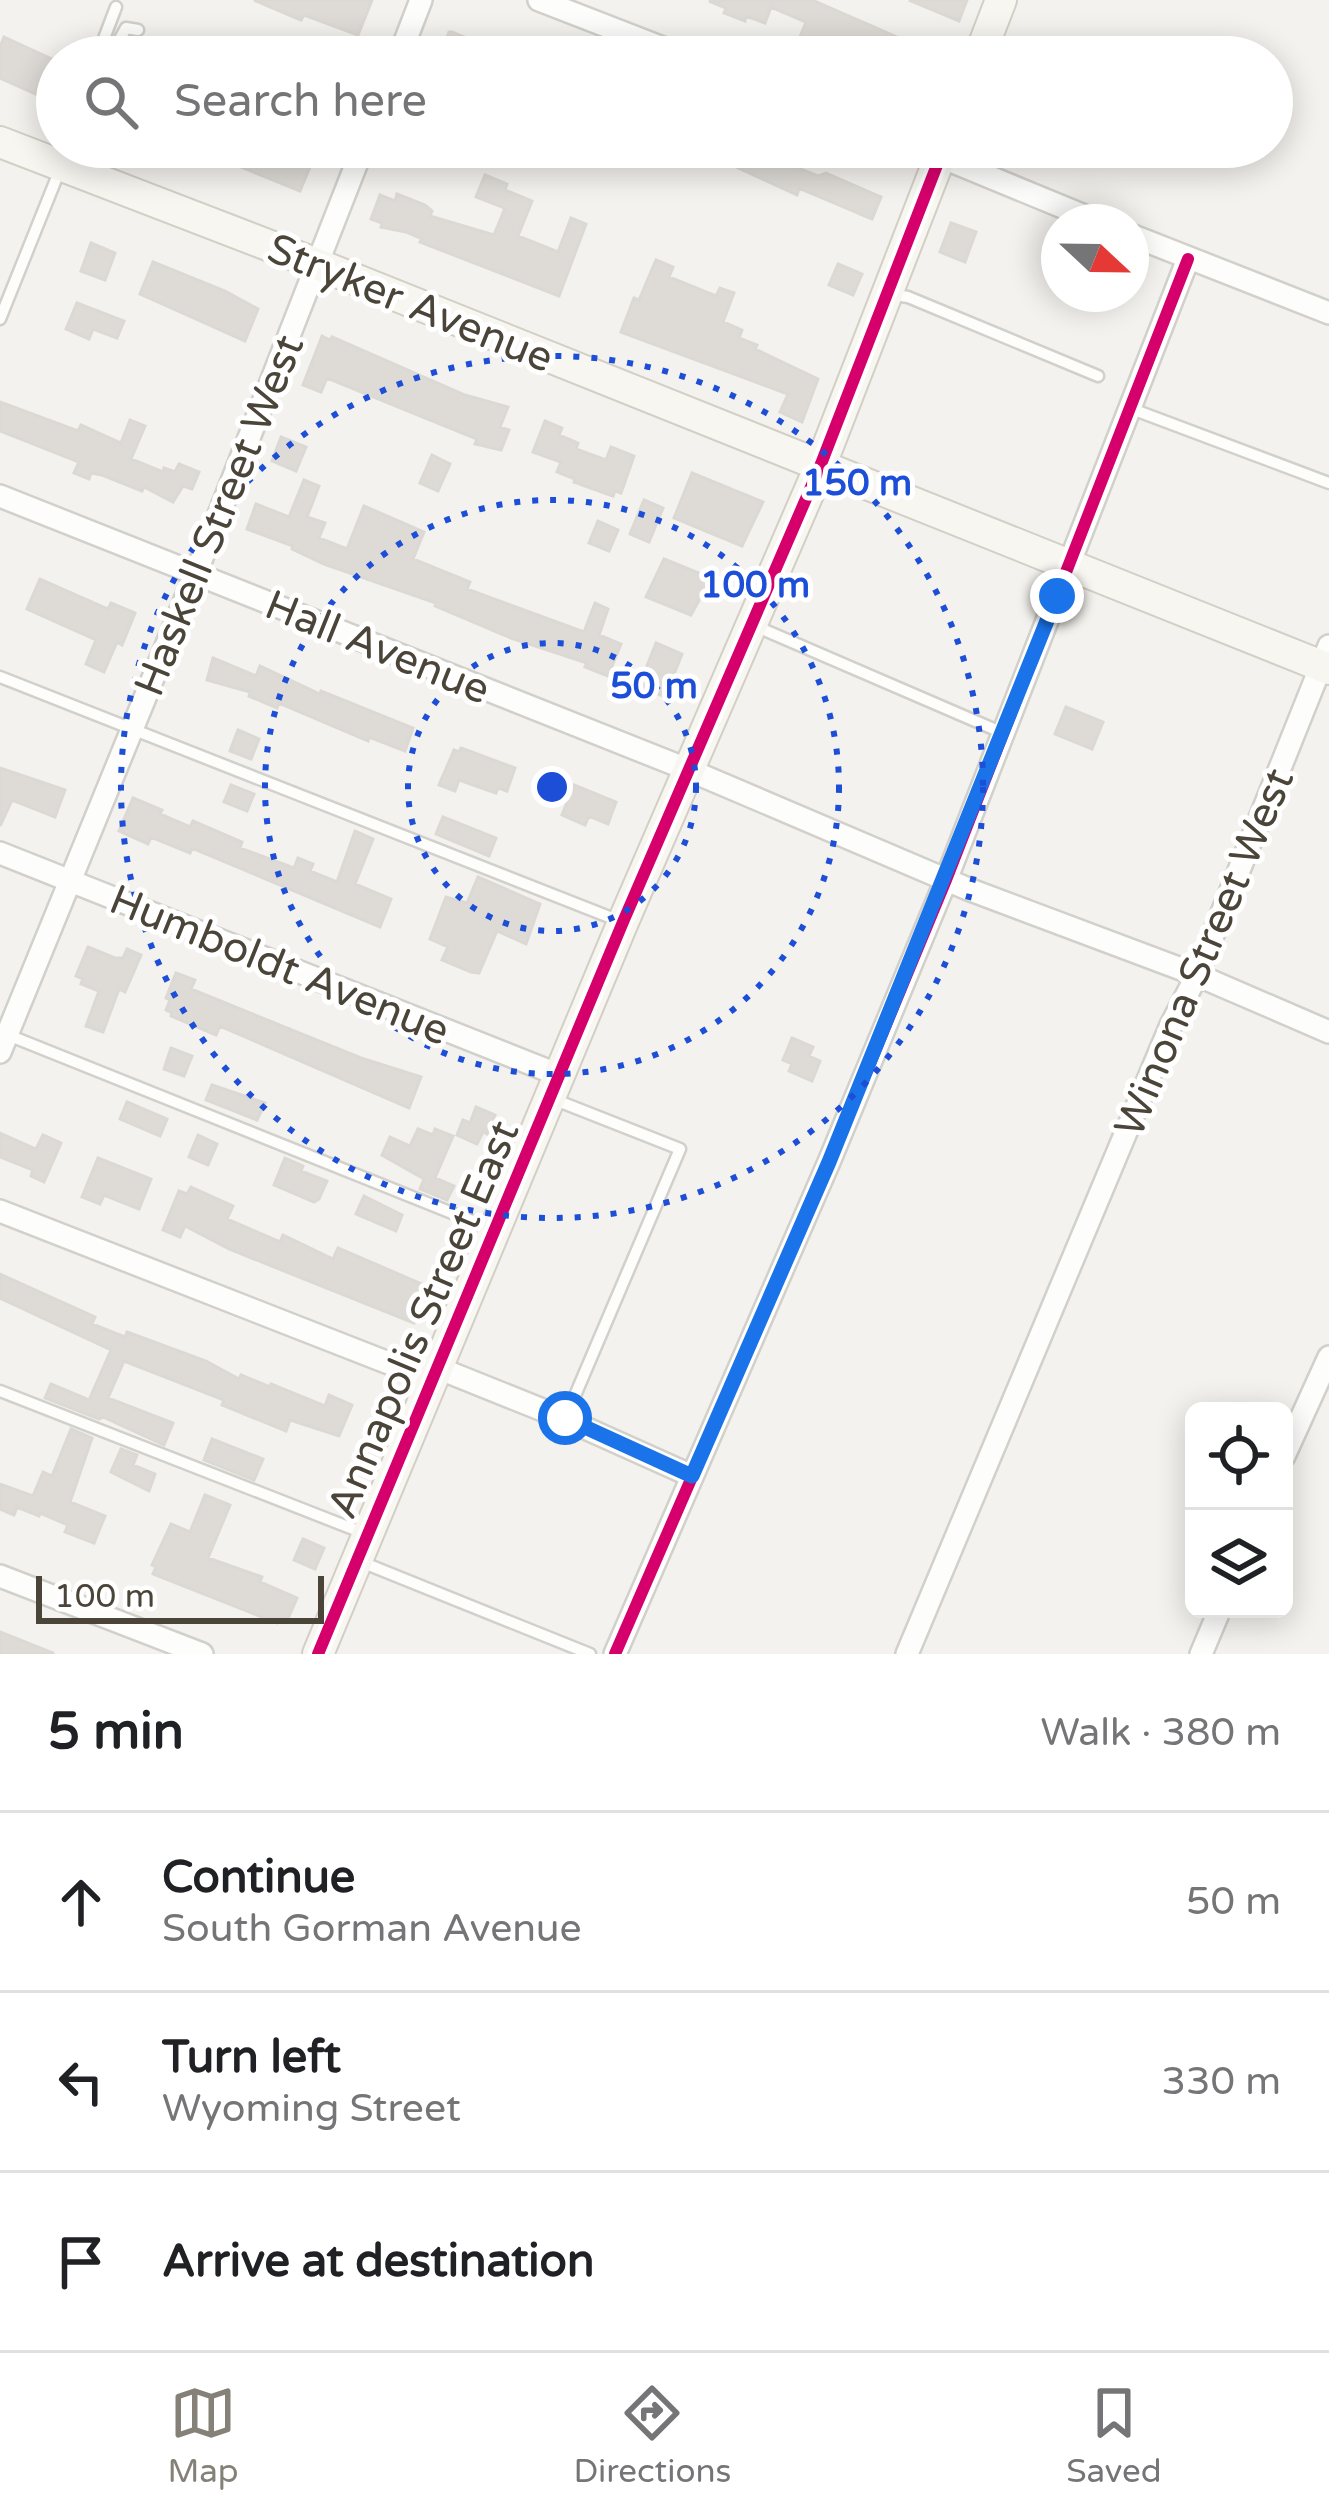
<!DOCTYPE html>
<html lang="en">
<head>
<meta charset="utf-8">
<style>
  :root { --surface:#fff; --page:#f6f6f6; --text:#202124; --muted:#757577; --line:#e0e0e0; --accent:#868178 }
  body { margin:0; font-family:"Varela Round",sans-serif; background:var(--page); color:var(--text) }
  .controls { position:absolute; right:36px; bottom:36px; display:grid; overflow:hidden; border-radius:18px; box-shadow:0 6px 30px #0003 }
  .controls button { width:108px; height:108px; display:grid; place-items:center; padding:0; border:0; border-bottom:3px solid var(--line); background:var(--surface); color:var(--text); font:60px sans-serif }
  .compass { position:absolute; left:1041px; top:204px; width:108px; height:108px; border-radius:50%; background:var(--surface); box-shadow:0 6px 30px #0003; rotate:112deg }
  .scale { position:absolute; left:36px; bottom:30px; width:288px; box-sizing:border-box; padding-left:12px; border:6px solid #4b4439; border-top:0; font-size:33px; line-height:42px; white-space:nowrap; color:#4b4439; -webkit-text-stroke:9px #fff; paint-order:stroke }
  .stop { position:absolute; width:36px; height:36px; margin:-27px; border:9px solid #1a73e8; border-radius:50%; background:#fff }
  .stop.end { background:#1a73e8; border-color:#fff; box-shadow:0 3px 12px #0008 }
  .list { margin:0; padding:0; list-style:none }
  h2 { display:flex; justify-content:space-between; align-items:center; height:156px; margin:0; padding:0 48px; font-size:51px }
  h2 small { font-size:39px; font-weight:400; color:var(--muted) }
  .list li { display:grid; grid-template-columns:78px 1fr auto; gap:36px; align-items:center; box-sizing:border-box; height:180px; padding:0 48px; border-top:3px solid var(--line) }
  .list b { display:block; font-size:45px; white-space:nowrap }
  .list p { margin:0; font-size:39px; white-space:nowrap; color:var(--muted) }
  .list em { font-size:39px; font-style:normal; color:var(--muted) }
  .icon { flex:none; width:66px; height:66px; fill:none; stroke:currentColor; stroke-width:2; stroke-linecap:round; stroke-linejoin:round }
  .map { position:relative; flex:none; width:1329px; height:1654px; overflow:hidden }
  .search { position:absolute; background:var(--surface); box-shadow:0 6px 30px #0003; left:36px; right:36px; top:36px; height:132px; display:flex; align-items:center; gap:30px; box-sizing:border-box; padding:0 42px; border-radius:66px; color:var(--muted); font-size:45px }
  .sheet { height:696px; background:var(--surface) }
  nav { display:flex; justify-content:space-around; align-items:center; box-sizing:border-box; height:168px; border-top:3px solid var(--line); background:var(--surface); font-size:33px; color:var(--muted) }
  nav a { display:grid; justify-items:center; gap:6px }
  nav .on { color:var(--accent) }
  .map>svg:first-child { display:block }
  .building { fill:#dedbd6; stroke:#dcd9d4; stroke-width:3 }
  .lines { fill:none; stroke-linecap:round; stroke-linejoin:round }
  .lane-casing { stroke:#d2d0cb; stroke-width:15 }
  .street-casing { stroke:#d2d0cb; stroke-width:26 }
  .secondary-casing { stroke:#d3cfc5; stroke-width:34 }
  .lane { stroke:#fdfdfc; stroke-width:10 }
  .street { stroke:#fdfdfc; stroke-width:21 }
  .secondary { stroke:#f7f6f1; stroke-width:30 }
  .cycleway-casing { stroke:#fff; stroke-width:20 }
  .cycleway { stroke:#d6006c; stroke-width:12 }
  .route { stroke:#1a73e8; stroke-width:15 }
  .ring { fill:none; stroke:#1d4ed8; stroke-width:6; stroke-dasharray:6 12 }
  .labels { text-anchor:middle; stroke-width:10; stroke-linejoin:round; paint-order:stroke }
  .street-label { font-size:42px; fill:#4b4439; stroke:#fff }
  .centre { fill:#1d4ed8; stroke:#fff; stroke-width:6 }
  .ring-label { font-size:36px; text-anchor:middle; font-weight:bold; fill:#1d4ed8; stroke:#fff; stroke-width:10; stroke-linejoin:round; paint-order:stroke }
</style>
</head>
<body>
<div class="map">
<svg width="1329" height="1654" viewBox="0 0 1329 1654">
  <rect width="100%" height="100%" fill="#f4f2ee"/>
  <path class="building" d="M254 0H372L358 35 304 15 301 20Z
    M812 0 897 37 889 57 866 52 864 57H845L800 37 806 22 771 7 765 23 746 16 745 21 724 13 726 8 709 1Z
    M909 0H967L959 21Z
    M449 32H452L513 57H440Z
    M4 37 56 61 38 95 0 78V47Z
    M192 147H296L315 155 300 191Z
    M693 147H756L764 150 763 154 818 176 826 173 881 197 872 219 799 188 797 195Z
    M485 175 507 184 505 190 532 201 518 236 558 252 571 218 586 224 559 296 420 242 422 239 406 232 381 227 382 223 371 219 380 195 395 201 397 194 425 205 432 211 430 216 494 235 505 208 476 197Z
    M951 223 976 232 965 262 940 252Z
    M91 243 115 253 105 280 81 271Z
    M656 260 673 267 669 277 716 296 720 288 734 293 723 322 742 330 739 338 757 345 755 349 818 379 802 422 780 412 788 394 621 332 634 298 639 300Z
    M153 262 225 291 258 309 245 341 140 294Z
    M838 264 862 274 853 295 829 285Z
    M77 303 124 321 117 338 93 329 89 339 66 329Z
    M322 336 330 340 332 337 465 395 508 407 500 427 509 430 501 450 475 444 477 439 327 378 321 392 303 385Z
    M0 402 78 431 81 425 121 443 130 420 145 426 131 459 163 472 164 468 175 472 179 464 199 472 192 489 183 486 173 502 144 487 142 491 102 475 91 473 89 479 74 473 79 462 0 431Z
    M545 421 562 428 559 435 578 443 576 449 606 460 611 447 634 456 621 493 615 491 613 496 574 482 575 479 557 472 561 462 533 452Z
    M281 437 306 447 296 471 272 461Z
    M432 455 450 464 438 491 420 483Z
    M692 473 763 502 742 546 674 518Z
    M304 480 319 486 307 517 325 523 319 538 347 549 364 506 424 532 413 559 470 582 467 589 584 632 595 603 608 609 599 635 621 644 608 676 585 667 587 663 511 638 435 606 436 603 324 564 292 549 293 546 247 529 256 504 289 517Z
    M644 500 663 508 649 542 630 534Z
    M598 521 618 530 609 551 589 543Z
    M664 559 711 578 691 615 646 597Z
    M40 579 108 609 111 603 135 613 122 645 117 642 104 672 86 664 96 640 27 609Z
    M656 643 682 654 665 697 639 686Z
    M213 658 256 676 260 666 320 694 321 691 413 728 405 751 369 737 368 741 279 703 277 708 249 696 250 692 207 680Z
    M1066 707 1103 722 1092 749 1055 734Z
    M238 730 259 739 251 759 230 751Z
    M461 748 515 768 507 791 498 788 496 793 459 780 455 791 439 785 454 750 459 752Z
    M0 768 65 790 55 817 12 800 0 826Z
    M231 785 254 794 247 811 224 802Z
    M574 785 616 802 608 824 589 816 585 825 562 815Z
    M133 798 162 810 160 814 190 827 193 821 242 842 240 848 294 868 298 858 313 864 310 871 337 882 355 831 373 839 355 884 391 899 380 927 192 848 190 853 151 837 148 844 119 831Z
    M443 817 496 838 489 856 436 834Z
    M478 877 540 904 526 944 497 931 479 973 471 972 442 960 448 947 430 939 446 897 467 903Z
    M88 947 115 958H123L127 949 141 955 125 992 119 989 103 1032 86 1026 99 991 81 984 83 979 76 976Z
    M176 973 195 980 191 989 361 1058 421 1077 409 1108 220 1026 216 1035 171 1016 172 1013 166 1010 170 1000 166 998Z
    M792 1038 813 1047 809 1056 820 1061 812 1081 789 1071 792 1064 783 1060Z
    M171 1048 192 1056 184 1076 164 1069Z
    M212 1085 265 1103 257 1120 206 1100Z
    M127 1102 167 1119 160 1136 120 1119Z
    M476 1107 495 1115 487 1134 483 1132 477 1144 457 1135 463 1120 470 1123Z
    M418 1129 433 1135 435 1129 453 1136 435 1178 454 1186 447 1200 420 1189 424 1179 382 1155 390 1137 410 1146Z
    M0 1133 36 1149 43 1135 61 1143 44 1182 31 1176 33 1170 0 1157Z
    M198 1135 217 1144 208 1165 189 1157Z
    M98 1158 151 1179 139 1209 104 1195 100 1204 82 1197Z
    M285 1158 303 1166 301 1171 327 1181 319 1199 314 1202 274 1185Z
    M191 1187 233 1206 227 1219 280 1242 283 1235 333 1259 338 1248 431 1288 421 1314 418 1313 414 1323 229 1249 185 1226 180 1237 163 1230 179 1191 187 1194Z
    M364 1196 402 1215 396 1231 356 1214Z
    M0 1274 95 1317 92 1324 125 1337 127 1332 206 1361 239 1379 241 1375 270 1387 271 1384 325 1406 329 1395 352 1405 339 1436 290 1420 286 1431 222 1405 224 1400 124 1361 108 1398 173 1423 164 1445 103 1417 99 1419 45 1398 51 1384 89 1400 111 1350 0 1298Z
    M71 1429 92 1438 70 1502 105 1516 94 1543 65 1532 68 1525 40 1513 39 1516 17 1507 14 1515 0 1509V1484L33 1496 43 1472 52 1476Z
    M212 1439 263 1459 254 1480 204 1460Z
    M121 1449 137 1455 133 1465 155 1474 149 1491 111 1472Z
    M205 1495 230 1505 208 1558 262 1577 260 1582 297 1598 287 1621 280 1618 277 1623 153 1574 156 1567 152 1565 171 1524 190 1532Z
    M303 1539 324 1548 315 1569 294 1560Z
    M0 1632 53 1653V1654H0Z"/>
  <g class="lines">
    <defs>
      <path id="lane" d="M97 57 116 7
        M110 57 126 28 138 30
        M889 294 908 297 1098 376
        M0 319 69 147
        M1132 409 1329 483
        M755 626 1003 733
        M0 677 622 922
        M8 1035 492 1229
        M553 1099 680 1149 565 1419
        M0 1391 366 1534
        M359 1561 590 1654"/>
      <path id="street" d="M539 0 686 57
        M399 57 421 0
        M917 147 1099 222
        M1131 235 1329 313
        M0 496 689 770 968 889 1197 975 1329 1032
        M0 853 559 1075
        M0 1052 196 573 363 147
        M0 1211 432 1380
        M438 1368 565 1419 692 1476
        M1284 1456 1329 1357
        M0 1576 202 1654
        M615 1654 829 1162 946 880 1188 259
        M907 1654 1171 1025 1197 975 1329 646
        M1201 1654 1220 1609"/>
      <path id="secondary" d="M979 57 1001 0
        M0 142 317 264 1329 669
        M318 1654 623 922 821 464 944 147"/>
    </defs>
    <use href="#lane" class="lane-casing"/>
    <use href="#street" class="street-casing"/>
    <use href="#secondary" class="secondary-casing"/>
    <use href="#lane" class="lane"/>
    <use href="#street" class="street"/>
    <use href="#secondary" class="secondary"/>
    <defs>
      <path id="cycleway" d="M318 1654 623 922 821 464 944 147
        M615 1654 829 1162 946 880 1188 259"/>
    </defs>
    <use href="#cycleway" class="cycleway-casing"/>
    <use href="#cycleway" class="cycleway"/>
  </g>
  <g class="lines">
    <path class="route" d="M565 1418 692 1476 829 1162 1057 596"/>
  </g>
  <g class="ring">
    <circle cx="552" cy="787" r="144"/>
    <circle cx="552" cy="787" r="287"/>
    <circle cx="552" cy="787" r="431"/>
  </g>
  <g class="labels">
    <g class="street-label">
      <text transform="translate(411 302) rotate(22)" y="15">Stryker Avenue</text>
      <text transform="translate(218 515) rotate(-68)" y="15">Haskell Street West</text>
      <text transform="translate(378 646) rotate(22)" y="15">Hall Avenue</text>
      <text transform="translate(1203 952) rotate(-67)" y="15">Winona Street West</text>
      <text transform="translate(280 964) rotate(22)" y="15">Humboldt Avenue</text>
      <text transform="translate(422 1319) rotate(-67)" y="15">Annapolis Street East</text>
    </g>
  </g>
  <circle cx="552" cy="787" r="18" class="centre"/>
  <g class="ring-label">
    <text x="857" y="495">150 m</text>
    <text x="755" y="597">100 m</text>
    <text x="654" y="698">50 m</text>
  </g>
</svg>
<div class="controls">
<button><svg class="icon" aria-label="locate" viewBox="0 0 24 24"><circle cx="12" cy="12" r="6"/><path d="M12 2v4M12 18v4M2 12h4M18 12h4"/></svg></button>
<button><svg class="icon" aria-label="layers" viewBox="0 0 24 24"><path d="M12 4l9 5-9 5-9-5zM3 14l9 5 9-5"/></svg></button>
</div>
<svg class="compass" viewBox="-18 -18 36 36"><path d="M0-13l5 13h-10z" fill="#e53935"/><path d="M0 13l5-13h-10z" fill="#757577"/></svg>
<div class="scale">100 m</div>
<div class="stop" style="left:565px;top:1418px"></div>
<div class="stop end" style="left:1057px;top:596px"></div>
<div class="search"><svg class="icon" aria-label="search" viewBox="0 0 24 24"><circle cx="10" cy="10" r="6"/><path d="M15 15l6 6"/></svg>Search here</div>
</div>
<section class="sheet">
<h2>5 min<small>Walk · 380 m</small></h2>
<ul class="list">
<li><svg class="icon" aria-label="ahead" viewBox="0 0 24 24"><path d="M12 20V5M6 11l6-6 6 6"/></svg><div><b>Continue</b><p>South Gorman Avenue</p></div><em>50 m</em></li>
<li><svg class="icon" aria-label="left" viewBox="0 0 24 24"><path d="M17 20v-9H6M10 6l-5 5 5 5"/></svg><div><b>Turn left</b><p>Wyoming Street</p></div><em>330 m</em></li>
<li><svg class="icon" aria-label="arrive" viewBox="0 0 24 24"><path d="M6 21V4h12l-3 4 3 4H6"/></svg><div><b>Arrive at destination</b></div></li>
</ul>
</section>
<nav>
<a class="on"><svg class="icon" aria-label="map" viewBox="0 0 24 24"><path d="M3 6l6-2 6 2 6-2v14l-6 2-6-2-6 2zM9 4v14M15 6v14"/></svg>Map</a>
<a><svg class="icon" aria-label="directions" viewBox="0 0 24 24"><path d="M12 3l9 9-9 9-9-9zM9 14v-3h6M13 9l2 2-2 2"/></svg>Directions</a>
<a><svg class="icon" aria-label="saved" viewBox="0 0 24 24"><path d="M7 4h10v16l-5-4-5 4z"/></svg>Saved</a>
</nav>
</body>
</html>
